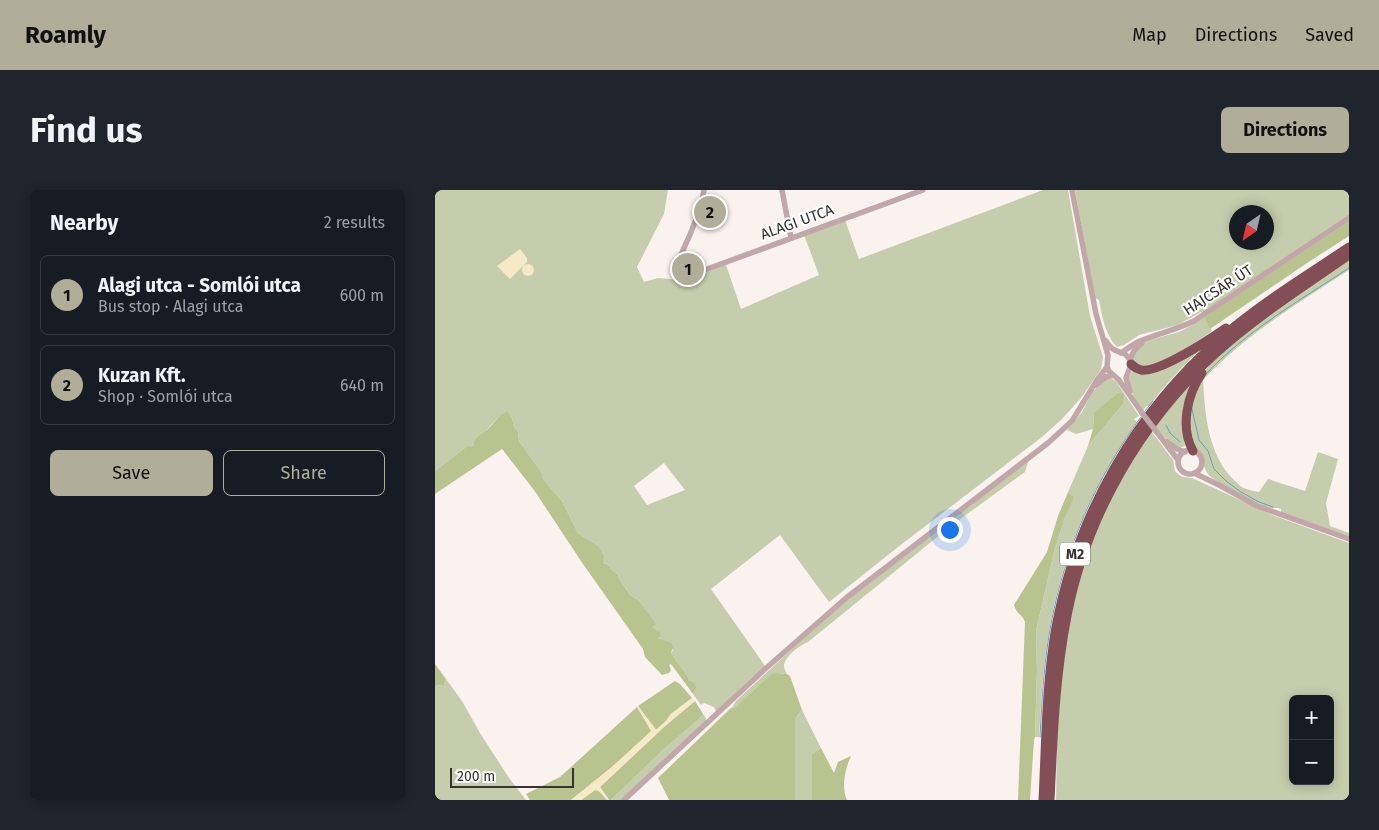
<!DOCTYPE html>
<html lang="en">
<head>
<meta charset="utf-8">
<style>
  :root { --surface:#171b24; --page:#20242c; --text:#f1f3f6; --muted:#9ea1a6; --line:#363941; --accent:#b0ae98 }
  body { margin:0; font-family:"Fira Sans",sans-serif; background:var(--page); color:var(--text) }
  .controls { position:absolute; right:15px; bottom:15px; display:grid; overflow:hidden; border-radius:8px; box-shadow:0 2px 12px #0003 }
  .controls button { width:45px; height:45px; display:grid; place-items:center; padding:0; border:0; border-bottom:1px solid var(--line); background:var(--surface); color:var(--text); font:25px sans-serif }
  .compass { position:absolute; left:794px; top:15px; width:45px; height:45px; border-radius:50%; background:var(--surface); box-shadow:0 2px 12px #0003; rotate:214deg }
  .scale { position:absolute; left:15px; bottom:12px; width:124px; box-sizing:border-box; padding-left:5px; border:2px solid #363332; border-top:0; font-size:14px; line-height:18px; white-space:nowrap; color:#363332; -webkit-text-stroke:4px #fff; paint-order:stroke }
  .you { position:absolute; left:514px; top:339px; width:18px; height:18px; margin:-12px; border:4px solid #fff; border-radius:50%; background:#1a73e8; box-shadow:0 0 0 8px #1a73e833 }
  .badge { display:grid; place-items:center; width:32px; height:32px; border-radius:50%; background:var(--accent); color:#111; font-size:16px; font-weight:700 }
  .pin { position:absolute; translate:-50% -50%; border:2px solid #fff; box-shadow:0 1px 5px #0006 }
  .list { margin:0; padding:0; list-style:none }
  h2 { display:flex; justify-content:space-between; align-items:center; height:65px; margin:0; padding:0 20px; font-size:21px }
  h2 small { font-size:16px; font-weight:400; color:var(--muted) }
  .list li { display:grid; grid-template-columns:32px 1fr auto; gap:15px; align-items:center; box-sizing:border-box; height:80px; margin:0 10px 10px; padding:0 10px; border:1px solid var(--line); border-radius:8px }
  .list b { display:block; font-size:19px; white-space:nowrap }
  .list p { margin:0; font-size:16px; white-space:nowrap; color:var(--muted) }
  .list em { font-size:16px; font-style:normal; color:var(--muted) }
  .actions { display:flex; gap:10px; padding:15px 20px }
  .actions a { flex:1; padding:11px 0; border:1px solid var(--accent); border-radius:8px; text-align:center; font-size:18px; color:var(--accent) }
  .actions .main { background:var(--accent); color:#111 }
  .map { position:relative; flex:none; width:914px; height:610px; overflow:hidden; border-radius:8px }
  header { display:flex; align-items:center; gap:30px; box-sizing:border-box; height:70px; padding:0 25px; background:var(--accent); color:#111 }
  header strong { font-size:24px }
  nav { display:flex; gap:28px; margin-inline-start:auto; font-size:18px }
  .intro { display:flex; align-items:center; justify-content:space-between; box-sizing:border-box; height:120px; padding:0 30px }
  h1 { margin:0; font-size:35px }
  .button { padding:12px 22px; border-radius:8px; background:var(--accent); color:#111; font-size:18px; font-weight:700 }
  main { display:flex; gap:30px; padding:0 30px }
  aside { flex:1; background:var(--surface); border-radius:8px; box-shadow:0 2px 12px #0003 }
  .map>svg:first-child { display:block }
  .green { fill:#c6cdad; fill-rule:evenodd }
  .forest { fill:#b9c390 }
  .sand { fill:#f4eac5 }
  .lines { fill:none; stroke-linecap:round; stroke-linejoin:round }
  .stream { stroke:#6b9fbc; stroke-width:1 }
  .minor { stroke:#c1a7a9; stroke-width:5.5 }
  .highway { stroke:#834f56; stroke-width:9 }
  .minor-bridge { stroke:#c1a7a9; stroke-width:5.5 }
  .labels { text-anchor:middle; stroke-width:4.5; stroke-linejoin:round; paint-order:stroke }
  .shield { fill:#fff; stroke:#727070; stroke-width:1 }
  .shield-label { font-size:14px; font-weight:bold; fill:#363332 }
  .street-label { font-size:15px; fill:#363332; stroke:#fff }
</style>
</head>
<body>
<header>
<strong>Roamly</strong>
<nav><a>Map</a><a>Directions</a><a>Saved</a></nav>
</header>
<div class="intro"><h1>Find us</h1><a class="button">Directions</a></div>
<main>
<aside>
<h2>Nearby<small>2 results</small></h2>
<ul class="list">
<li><span class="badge">1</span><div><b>Alagi utca - Somlói utca</b><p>Bus stop · Alagi utca</p></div><em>600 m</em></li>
<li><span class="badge">2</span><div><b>Kuzan Kft.</b><p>Shop · Somlói utca</p></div><em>640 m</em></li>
</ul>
<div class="actions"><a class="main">Save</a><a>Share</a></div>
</aside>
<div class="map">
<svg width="914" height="610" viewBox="0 0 914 610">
  <rect width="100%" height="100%" fill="#f9f2ef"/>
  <path class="green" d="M0 0H233L229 24 202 77 209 92 223 88 246 90 291 75 306 119 384 85 369 45 410 30 424 69 608 0H633L655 126 668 167 666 179 646 208 627 229 607 247 463 357 394 412 345 345 276 399 330 476 313 491 281 522 279 517 269 513 266 515 258 504 261 500 253 490 254 488 236 463 238 460 223 447V442L216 437 203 410 195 405 185 390 183 385 176 379 172 374 168 373 163 356 143 343 127 311 107 288V283L84 251 83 242 79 237 77 228 73 221C62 225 46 247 39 257H31L0 281ZM229 273 250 300 212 315 199 296Z
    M640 0H914V31L769 127 777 141C764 150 716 185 701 174 699 173 697 171 697 168 698 149 733 147 746 141 754 137 762 132 769 127L766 122 743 135 704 145 689 155 682 157C670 145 667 126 664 110L660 108ZM802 22H832V52H802Z
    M914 68V80C863 113 810 145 768 190 770 224 773 266 800 291 803 293 805 297 809 298 813 300 819 301 824 302L833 289 870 301 883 262 903 269 891 313 895 336 914 343V346L848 323 846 322V319C841 317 839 319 835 318 822 315 784 295 775 286 764 275 773 267 758 257L753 224 766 186 783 165 842 117Z
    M775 150C753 171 732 192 714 216H711L708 221 700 209 692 191 697 181 704 182Z
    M760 187C758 191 755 196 753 201 746 218 748 239 750 256L744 258 731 249 720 236Z
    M675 188 681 191 704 226 699 229 702 232C694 242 688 253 681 264 645 323 621 387 612 456 607 486 606 517 604 547H600L602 480 601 441 619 362 629 330 638 307 633 302 653 256 688 214 659 223 658 239 641 244 632 240 647 222 658 201 672 189Z
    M716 241 738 270 740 281 744 285 748 287 757 288 840 326 914 353V610H621L623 495 629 448 649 368 685 289ZM858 509H895V591H858Z
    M594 269 590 282 517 335 373 452C365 455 349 467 349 476 349 479 351 481 352 484L342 483 301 517 297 518 301 511 412 408Z
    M11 489 27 511 45 543 74 588 91 610H0V496L9 495Z
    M367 520 386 558 377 564V610H360V529Z
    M268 524 271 528V531L186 610H176L229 559 265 528Z"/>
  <path class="forest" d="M914 31V46L872 73 775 139 769 127Z
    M683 203 689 204 688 214 653 256 658 239 659 223Z
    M73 221 77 228 79 237 83 242 84 251 107 283V288L127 311 143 343 163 356 169 366 168 373 172 374 176 379 183 385 185 390 195 405 203 410 221 434 217 437 223 442 224 441 226 446 223 448 236 453 238 457 236 463 254 488 253 490 259 493C262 498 262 500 258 504L236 474 234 475 236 480 234 483 227 485 210 467 208 459 148 374 99 300 67 259 0 304V281L31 257 39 256C39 245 48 245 54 238 60 232 64 224 73 221Z
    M633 302 639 307 629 330 619 362 601 441 602 480 600 547 599 550 595 610H583L590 432C587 424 582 425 579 415L612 362 623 326Z
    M0 474 11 489 9 495 0 496Z
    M342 483 352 484 355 486 367 520 360 529V610H234L223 588 296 518 301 517 337 484Z
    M240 491 245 494 257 508 236 524 231 531 221 540 203 516Z
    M260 511 268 524 265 528 229 559 176 610H174L165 597 230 536Z
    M202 517 217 541 177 577 136 610H95L91 604 125 587Z
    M386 558 399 583 403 572 416 566C410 579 406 597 412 610H377V564Z
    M160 600H163L172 610H146Z"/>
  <path class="sand" d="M85 59 92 68V72L75 89 62 76Z
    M87 80a6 6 0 1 1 12 0a6 6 0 1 1-12 0Z
    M257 508 260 511 230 536 165 597 174 610C169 609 167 601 160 600L146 610H136L177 577 216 541 202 517 203 516 221 540 231 531 236 524Z"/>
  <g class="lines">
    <path class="stream" d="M770 185C811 141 864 111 914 78
      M757 219 764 250 773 261 779 279 791 291 806 302 824 312 838 317
      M710 221 718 211
      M731 235 735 243 745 252
      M605 547C607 509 609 471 616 434 630 359 661 288 706 227"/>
    <path class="minor" d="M269 0C267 14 262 28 256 42 250 57 242 70 240 86L245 89 488 0
      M347 0 356 48
      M637 0 661 124 673 165 672 177 674 181 684 190 707 223
      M671 151C677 161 680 160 690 164 700 173 694 178 691 188L695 201
      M686 163C692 159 697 155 703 152 722 144 741 140 759 131L914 28
      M695 171C697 162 700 159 707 153
      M661 195 671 187 678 185
      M721 241 743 270
      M732 252 742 259 750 262
      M743 272a12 12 0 1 1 24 0a12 12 0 1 1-24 0Z
      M759 283 784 295 822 316 914 349
      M189 610 329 480 411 408 613 253 637 231 662 190 672 177"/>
    <path class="highway" d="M696 174C699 177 702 179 706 180 724 183 775 149 791 138
      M758 261C745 237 752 205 767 183
      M608 610C611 552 611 493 621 437 642 324 701 221 787 147 826 113 871 86 914 57
      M615 610C618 548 620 487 632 426 651 326 706 232 780 164 821 127 868 97 914 65"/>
    <path class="minor-bridge" d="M707 223 721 241"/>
  </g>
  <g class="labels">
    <rect class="shield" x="625" y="352.5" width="30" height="23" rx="4"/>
    <g class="shield-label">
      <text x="640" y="369">M2</text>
    </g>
    <g class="street-label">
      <text transform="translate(362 32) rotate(-20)" y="5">ALAGI UTCA</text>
      <text transform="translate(783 100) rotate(-33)" y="5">HAJCSÁR ÚT</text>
    </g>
  </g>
</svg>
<div class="controls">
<button>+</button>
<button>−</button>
</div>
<svg class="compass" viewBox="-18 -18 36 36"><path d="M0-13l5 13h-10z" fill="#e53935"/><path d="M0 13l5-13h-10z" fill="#9ea1a6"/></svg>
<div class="scale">200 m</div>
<div class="you"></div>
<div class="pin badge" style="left:253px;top:79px">1</div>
<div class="pin badge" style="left:275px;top:22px">2</div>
</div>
</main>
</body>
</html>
